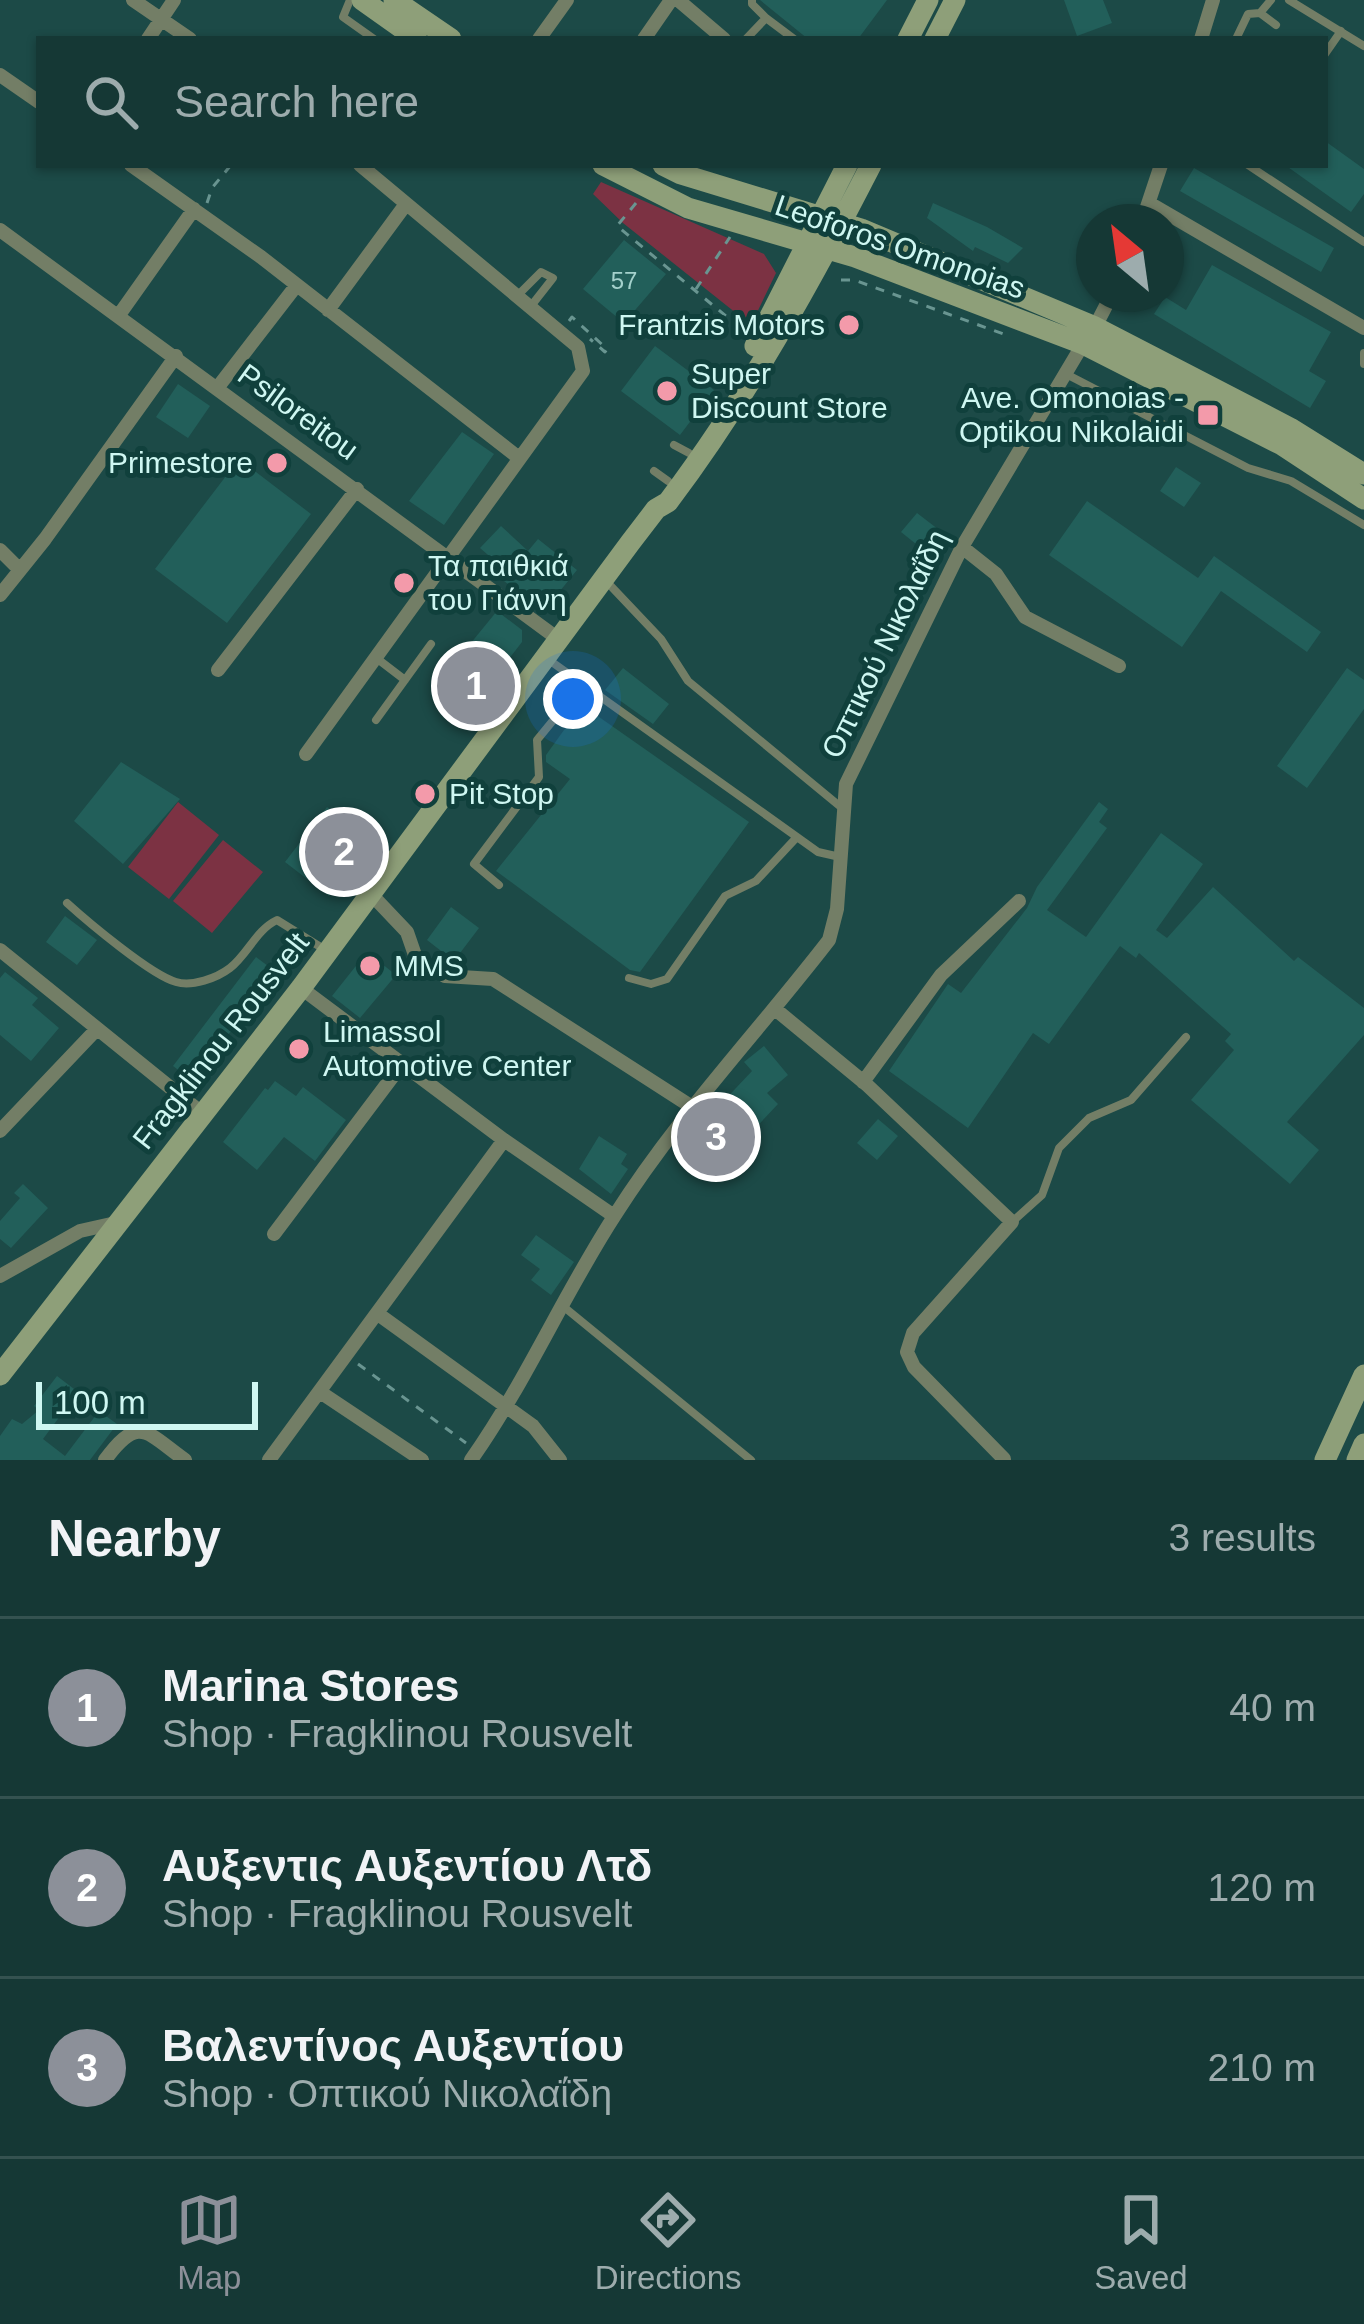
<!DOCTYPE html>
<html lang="en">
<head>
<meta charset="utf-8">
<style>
  :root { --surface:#153835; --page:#224341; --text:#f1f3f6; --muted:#9dacad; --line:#345250; --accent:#8c9099 }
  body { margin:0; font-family:Helvetica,sans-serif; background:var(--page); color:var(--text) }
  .compass { position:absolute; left:1076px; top:204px; width:108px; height:108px; border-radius:50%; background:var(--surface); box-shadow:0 3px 9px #0004; rotate:331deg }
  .scale { position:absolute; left:36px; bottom:30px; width:222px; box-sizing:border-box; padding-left:12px; border:6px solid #cff7f2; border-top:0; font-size:33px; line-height:42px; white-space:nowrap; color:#cff7f2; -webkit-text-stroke:9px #10403c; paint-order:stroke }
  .you { position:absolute; left:573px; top:699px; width:42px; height:42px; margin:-30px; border:9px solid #fff; border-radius:50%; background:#1a73e8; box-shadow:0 0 0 18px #1a73e833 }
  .badge { display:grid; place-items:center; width:78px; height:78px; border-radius:50%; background:var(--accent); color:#fff; font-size:39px; font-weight:700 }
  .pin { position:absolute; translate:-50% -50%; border:6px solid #fff; box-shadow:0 3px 12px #0006 }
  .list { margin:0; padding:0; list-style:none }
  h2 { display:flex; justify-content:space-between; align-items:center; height:156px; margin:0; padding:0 48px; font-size:51px }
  h2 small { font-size:39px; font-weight:400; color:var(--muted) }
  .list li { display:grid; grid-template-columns:78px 1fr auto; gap:36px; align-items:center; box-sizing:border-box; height:180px; padding:0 48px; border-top:3px solid var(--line) }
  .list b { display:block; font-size:45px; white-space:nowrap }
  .list p { margin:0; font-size:39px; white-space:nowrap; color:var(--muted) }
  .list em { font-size:39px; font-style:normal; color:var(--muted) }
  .icon { flex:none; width:66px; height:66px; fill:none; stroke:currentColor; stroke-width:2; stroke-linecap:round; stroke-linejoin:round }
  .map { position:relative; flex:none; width:1364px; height:1460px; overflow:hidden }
  .search { position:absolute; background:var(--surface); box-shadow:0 3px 9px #0004; left:36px; right:36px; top:36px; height:132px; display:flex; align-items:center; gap:30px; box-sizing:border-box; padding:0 42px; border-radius:0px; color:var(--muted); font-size:45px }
  .sheet { height:696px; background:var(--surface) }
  nav { display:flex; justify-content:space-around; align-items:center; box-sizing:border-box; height:168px; border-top:3px solid var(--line); background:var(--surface); font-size:33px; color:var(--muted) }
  nav a { display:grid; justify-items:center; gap:6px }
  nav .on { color:var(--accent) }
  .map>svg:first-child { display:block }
  .green { fill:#7c3243 }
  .building { fill:#225f5a }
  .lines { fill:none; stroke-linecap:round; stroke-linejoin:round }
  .path { stroke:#699591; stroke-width:3; stroke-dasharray:9 9; stroke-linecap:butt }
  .lane { stroke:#737e66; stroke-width:8 }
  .street { stroke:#737e66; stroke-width:14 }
  .secondary { stroke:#8e9f79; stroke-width:21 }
  .poi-dot { fill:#f39aaa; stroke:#10403c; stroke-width:4.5 }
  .labels { text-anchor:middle; stroke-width:10; stroke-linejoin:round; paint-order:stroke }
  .number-label { font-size:24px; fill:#a4d1cc }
  .street-label { font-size:30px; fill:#cff7f2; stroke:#10403c }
  .poi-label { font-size:30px; fill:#cff7f2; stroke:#10403c; text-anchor:start }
</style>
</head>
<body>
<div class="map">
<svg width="1364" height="1460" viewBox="0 0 1364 1460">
  <rect width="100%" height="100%" fill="#1c4a47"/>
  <path class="green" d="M601 182 764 254 776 273 751 325 623 223 593 194Z
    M178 802 219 835 169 899 128 867Z
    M223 840 263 872 212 933 173 901Z"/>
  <path class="building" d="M760 0H887L858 39H808Z
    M1064 0H1103L1112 23 1077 36Z
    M1325 141 1364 169V194L1351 212 1285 165H1325Z
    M1194 168 1334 248 1321 272 1180 191Z
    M933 203 987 227 1023 248 1008 263 975 247 973 251 927 218Z
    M624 240 666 274 624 323 583 289Z
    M1212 265 1331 332 1309 371 1326 381 1310 408 1154 314 1165 297 1186 310Z
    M655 346 714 390 680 435 621 391Z
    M178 384 210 406 188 438 156 417Z
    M462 432 494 454 444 525 409 501Z
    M239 459 311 514 227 623 155 569Z
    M1176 467 1201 483 1184 507 1160 491Z
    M1087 501 1198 578 1214 556 1321 632 1307 652 1221 591 1182 647 1049 555Z
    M917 513 947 536 931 556 901 532Z
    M501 526 528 551 538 539 577 570 543 612 504 581 510 574 480 548Z
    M497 611 522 630V642L504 665 500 662 471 703 439 682Z
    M623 668 669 704 653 724 605 690Z
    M1347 668 1364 680V709L1307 788 1277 766Z
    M582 705 749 822 640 972 630 970 496 871 570 779 546 762V755Z
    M121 762 180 799 123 864 74 821Z
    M1099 802 1108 809 1099 822 1107 828 1047 910 1086 937 1161 833 1203 864 1156 930 1167 938 1213 887 1294 961 1298 957 1364 1008V1035L1287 1122 1319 1150 1290 1184 1191 1100 1234 1050 1225 1041 1231 1034 1139 953 1136 958 1120 946 1049 1044 1033 1033 968 1128 889 1071 948 984 961 993 1027 908 1037 887Z
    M327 807 371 842 329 896 285 862Z
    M451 907 479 928 454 961 427 940Z
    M65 916 97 940 77 965 46 942Z
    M367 952 396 975 360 1018 332 996Z
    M256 957 276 972 193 1081 173 1066Z
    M5 972 38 998 32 1005 59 1028 31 1061 0 1035V978Z
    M764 1046 788 1075 767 1093 778 1104 749 1135 719 1106 752 1071 744 1062Z
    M275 1081 296 1096 303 1087 346 1120 315 1161 284 1137 257 1170 223 1142 265 1088 268 1090Z
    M878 1119 898 1136 877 1160 857 1143Z
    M599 1136 627 1154 621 1164 628 1169 611 1194 579 1169Z
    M23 1184 48 1208 11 1248 0 1239V1221L20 1198 14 1193Z
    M536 1235 574 1262 551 1295 531 1280 540 1269 521 1255Z
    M57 1376 78 1392 43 1439 65 1456 99 1411 117 1424 90 1460H0V1436L12 1419 22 1424 39 1410 34 1406Z"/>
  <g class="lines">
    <path class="path" d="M207 203 212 188 231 165
      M636 203 617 226 744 331
      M841 280H854L1009 336
      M696 289 730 237
      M569 321 572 317 607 349 605 352 590 339
      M358 1364 466 1443"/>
    <path class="lane" d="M350 0 343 17 374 39
      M752 0V4L766 18
      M1289 0 1364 46
      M1260 13 1276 25
      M746 39 766 18 794 39
      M1236 39 1248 14 1260 13 1271 0
      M1325 54 1341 31
      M1248 165 1364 242
      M518 295 541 272 553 278 531 306
      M1364 353V364
      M1066 374 1248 468 1291 481 1364 525
      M674 445 689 453
      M654 471 668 481
      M607 582 661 639 688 681 842 808
      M375 657 405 680
      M549 660 818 852 840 857
      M376 720 431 644
      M499 885 474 864 539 777 537 740 583 684
      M67 903C88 922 151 975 176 982 192 987 217 978 230 968 248 954 256 930 277 920L327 951
      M629 978 651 984 667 979 725 896 756 881 797 837
      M1013 1221 1042 1195 1059 1148 1089 1118 1131 1100 1186 1037
      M564 1307 751 1460"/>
    <path class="street" d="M133 0 190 39
      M678 0 724 39
      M148 39 174 0
      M539 39 567 0
      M644 39 671 0
      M1201 39 1213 0
      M0 75 39 102
      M131 165 261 257 519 458
      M1149 203 1364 328
      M1142 222 1161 165
      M0 230 561 641
      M328 310 406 204
      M119 315 194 209
      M1095 327 1112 294
      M218 387 296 286
      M962 547 996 574 1025 617 1119 666
      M0 550 19 569
      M0 595 45 539 176 356
      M218 670 357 489
      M306 754 583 371 578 347 360 165
      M370 893 407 932 416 958 445 976 493 979 692 1107
      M0 950 203 1114
      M301 988 504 1140 614 1216
      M775 1009 866 1084 1012 1222 913 1333 907 1352 914 1367 1004 1459
      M863 1082 941 975 1019 901
      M0 1131 95 1031
      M274 1234 402 1064
      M0 1276 80 1231 120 1222
      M378 1314 533 1426 560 1460
      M320 1392 422 1460
      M105 1460C139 1414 146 1432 185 1460
      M269 1460 504 1140
      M471 1460C526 1382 563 1295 615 1215 677 1117 758 1032 829 940L837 909 846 784 962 547 1083 344"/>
    <path class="secondary" d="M362 0 417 39
      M394 0 451 39
      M908 39 928 0
      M935 39 955 0
      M603 165 688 208 855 257 1083 344 1282 445 1364 499
      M663 165 681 174 861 229 1095 327 1290 428 1364 474
      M755 346 847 165
      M0 1375 301 988 630 543 656 509 668 502C747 397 811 282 871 165
      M1325 1460 1364 1375
      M1357 1460 1364 1444"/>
  </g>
  <g class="poi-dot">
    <circle cx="849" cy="325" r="12"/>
    <circle cx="667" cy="391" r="12"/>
    <rect x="1196" y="403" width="24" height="24" rx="6"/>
    <circle cx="277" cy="463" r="12"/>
    <circle cx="404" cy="583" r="12"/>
    <circle cx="425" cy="794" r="12"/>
    <circle cx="370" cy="966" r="12"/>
    <circle cx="299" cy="1049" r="12"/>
  </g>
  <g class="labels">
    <g class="number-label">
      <text x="624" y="289">57</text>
    </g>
    <g class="street-label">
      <text transform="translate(900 247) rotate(19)" y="10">Leoforos Omonoias</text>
      <text transform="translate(298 412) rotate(36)" y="10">Psiloreitou</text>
      <text transform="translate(885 644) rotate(-64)" y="10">Οπτικού Νικολαΐδη</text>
      <text transform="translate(221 1041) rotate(-52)" y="10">Fragklinou Rousvelt</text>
    </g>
    <g class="poi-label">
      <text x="825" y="335" text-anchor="end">Frantzis Motors</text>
      <text x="691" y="384">Super<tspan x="691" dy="34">Discount Store</tspan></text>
      <text x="1184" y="408" text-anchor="end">Ave. Omonoias -<tspan x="1184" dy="34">Optikou Nikolaidi</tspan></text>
      <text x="253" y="473" text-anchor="end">Primestore</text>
      <text x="428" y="576">Τα παιθκιά<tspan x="428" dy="34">του Γιάννη</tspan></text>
      <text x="449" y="804">Pit Stop</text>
      <text x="394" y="976">MMS</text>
      <text x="323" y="1042">Limassol<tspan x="323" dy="34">Automotive Center</tspan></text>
    </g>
  </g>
</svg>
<svg class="compass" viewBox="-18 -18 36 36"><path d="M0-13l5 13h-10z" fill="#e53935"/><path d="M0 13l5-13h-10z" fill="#9dacad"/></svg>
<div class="scale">100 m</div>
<div class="you"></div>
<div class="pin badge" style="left:476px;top:686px">1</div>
<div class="pin badge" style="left:344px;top:852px">2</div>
<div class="pin badge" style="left:716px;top:1137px">3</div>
<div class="search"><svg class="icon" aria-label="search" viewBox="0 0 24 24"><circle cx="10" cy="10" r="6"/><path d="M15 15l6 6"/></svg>Search here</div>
</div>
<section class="sheet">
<h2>Nearby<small>3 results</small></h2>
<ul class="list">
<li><span class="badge">1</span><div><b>Marina Stores</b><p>Shop · Fragklinou Rousvelt</p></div><em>40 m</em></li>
<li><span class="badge">2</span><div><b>Αυξεντις Αυξεντίου Λτδ</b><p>Shop · Fragklinou Rousvelt</p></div><em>120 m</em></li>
<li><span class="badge">3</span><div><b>Βαλεντίνος Αυξεντίου</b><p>Shop · Οπτικού Νικολαΐδη</p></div><em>210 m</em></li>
</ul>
</section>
<nav>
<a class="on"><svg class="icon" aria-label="map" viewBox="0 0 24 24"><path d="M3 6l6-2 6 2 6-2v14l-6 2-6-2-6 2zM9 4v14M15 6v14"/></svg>Map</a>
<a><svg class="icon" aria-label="directions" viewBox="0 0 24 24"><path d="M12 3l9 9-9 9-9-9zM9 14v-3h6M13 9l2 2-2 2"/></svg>Directions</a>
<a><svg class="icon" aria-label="saved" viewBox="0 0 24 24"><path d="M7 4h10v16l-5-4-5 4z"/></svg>Saved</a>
</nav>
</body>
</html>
